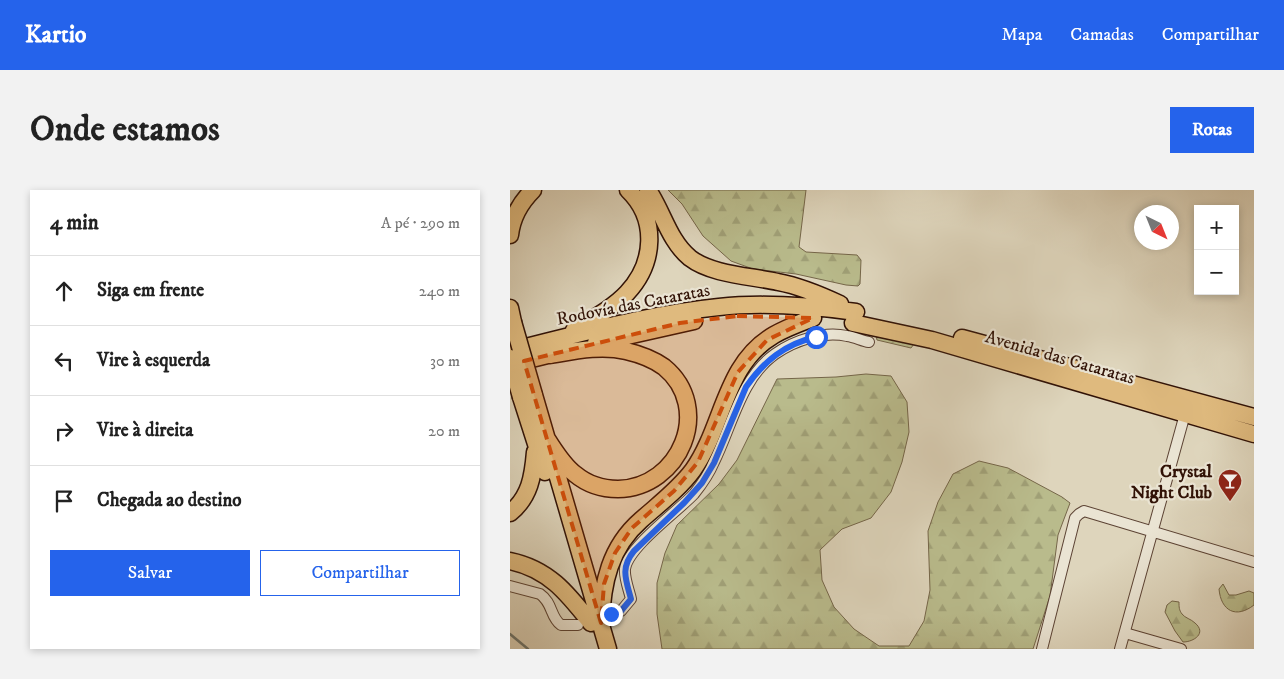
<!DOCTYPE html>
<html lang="pt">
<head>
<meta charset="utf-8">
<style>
  :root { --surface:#fff; --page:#f2f2f2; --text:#222; --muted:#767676; --line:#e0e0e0; --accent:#2563eb }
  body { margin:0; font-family:"IM FELL DW Pica",serif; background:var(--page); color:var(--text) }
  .controls { position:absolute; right:15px; top:15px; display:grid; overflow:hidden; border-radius:0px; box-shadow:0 2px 8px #0003 }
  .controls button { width:45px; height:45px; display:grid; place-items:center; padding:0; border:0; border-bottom:1px solid var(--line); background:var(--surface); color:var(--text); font:25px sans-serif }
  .compass { position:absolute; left:624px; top:15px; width:45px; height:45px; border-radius:50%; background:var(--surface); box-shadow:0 2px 8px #0003; rotate:137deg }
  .stop { position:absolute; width:15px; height:15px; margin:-11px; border:4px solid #2563eb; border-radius:50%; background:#fff }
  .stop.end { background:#2563eb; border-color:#fff; box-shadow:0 1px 5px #0008 }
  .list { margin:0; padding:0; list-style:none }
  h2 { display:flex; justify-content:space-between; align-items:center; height:65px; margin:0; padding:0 20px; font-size:21px }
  h2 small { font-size:16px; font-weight:400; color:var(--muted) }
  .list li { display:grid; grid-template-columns:32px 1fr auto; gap:15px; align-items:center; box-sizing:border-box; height:70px; padding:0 20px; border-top:1px solid var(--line) }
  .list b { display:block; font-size:19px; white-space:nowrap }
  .list em { font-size:16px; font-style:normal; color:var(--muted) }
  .actions { display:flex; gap:10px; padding:15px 20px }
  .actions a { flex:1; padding:11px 0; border:1px solid var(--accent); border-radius:0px; text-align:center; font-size:18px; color:var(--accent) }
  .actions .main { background:var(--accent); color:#fff }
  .icon { flex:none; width:28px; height:28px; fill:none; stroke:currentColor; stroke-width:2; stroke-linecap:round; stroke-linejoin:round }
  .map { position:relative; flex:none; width:744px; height:459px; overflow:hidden; border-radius:0px }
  header { display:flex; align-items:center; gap:30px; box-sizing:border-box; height:70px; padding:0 25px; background:var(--accent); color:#fff }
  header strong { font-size:24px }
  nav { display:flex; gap:28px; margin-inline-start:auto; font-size:18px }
  .intro { display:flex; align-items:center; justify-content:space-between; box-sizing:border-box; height:120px; padding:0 30px }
  h1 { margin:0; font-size:35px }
  .button { padding:12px 22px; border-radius:0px; background:var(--accent); color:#fff; font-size:18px; font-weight:700 }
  main { display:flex; gap:30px; padding:0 30px }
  aside { flex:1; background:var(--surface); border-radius:0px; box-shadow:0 2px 8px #0003 }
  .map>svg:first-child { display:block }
  .grass { fill:url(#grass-dots); stroke:#756649 }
  .forest { fill:url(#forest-firs); stroke:#756649 }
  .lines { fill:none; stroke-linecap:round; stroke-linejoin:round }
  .stream { stroke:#6c7670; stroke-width:2.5 }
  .minor-casing { stroke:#5c4334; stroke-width:12 }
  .primary-casing { stroke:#311206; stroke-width:19 }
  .trunk-casing { stroke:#311206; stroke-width:19 }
  .minor { stroke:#eae4d3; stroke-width:10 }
  .primary { stroke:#dfba7e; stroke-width:16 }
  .trunk { stroke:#dfba7e; stroke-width:16 }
  .trunk-bridge-casing { stroke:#311206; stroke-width:19; stroke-linecap:butt }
  .trunk-bridge { stroke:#dfba7e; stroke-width:16 }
  .route { stroke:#2563eb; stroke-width:6 }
  .marked { fill:#cd4e0b; fill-opacity:0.2; stroke:#cd4e0b; stroke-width:4; stroke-dasharray:10 6; stroke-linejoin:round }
  .labels { text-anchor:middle; stroke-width:4.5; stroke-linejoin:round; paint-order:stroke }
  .street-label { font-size:18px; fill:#311206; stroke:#eae4d3 }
  .poi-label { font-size:18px; font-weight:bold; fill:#311206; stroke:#eae4d3; text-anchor:end }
</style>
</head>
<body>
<header>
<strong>Kartio</strong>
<nav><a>Mapa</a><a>Camadas</a><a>Compartilhar</a></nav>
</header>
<div class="intro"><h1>Onde estamos</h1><a class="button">Rotas</a></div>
<main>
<aside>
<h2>4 min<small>A pé · 290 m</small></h2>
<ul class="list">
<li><svg class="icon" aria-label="ahead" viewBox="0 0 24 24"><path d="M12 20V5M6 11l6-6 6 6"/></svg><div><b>Siga em frente</b></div><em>240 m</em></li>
<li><svg class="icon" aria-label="left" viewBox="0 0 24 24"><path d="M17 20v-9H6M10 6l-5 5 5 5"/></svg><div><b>Vire à esquerda</b></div><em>30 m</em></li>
<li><svg class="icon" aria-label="right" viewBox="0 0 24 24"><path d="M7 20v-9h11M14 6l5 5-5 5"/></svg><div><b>Vire à direita</b></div><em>20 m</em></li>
<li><svg class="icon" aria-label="arrive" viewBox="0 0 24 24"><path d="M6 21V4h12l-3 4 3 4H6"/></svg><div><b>Chegada ao destino</b></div></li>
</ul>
<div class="actions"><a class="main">Salvar</a><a>Compartilhar</a></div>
</aside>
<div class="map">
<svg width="744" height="459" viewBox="0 0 744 459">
  <defs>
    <pattern id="grass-dots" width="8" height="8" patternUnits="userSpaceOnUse" patternTransform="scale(1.25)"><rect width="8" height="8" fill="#b9bb8c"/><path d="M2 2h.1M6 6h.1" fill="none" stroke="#a0a077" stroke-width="1.8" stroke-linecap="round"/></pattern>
    <pattern id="forest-firs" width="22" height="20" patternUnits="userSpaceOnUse" patternTransform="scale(1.25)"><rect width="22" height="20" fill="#b9bb8c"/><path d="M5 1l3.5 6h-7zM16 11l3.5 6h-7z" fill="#a0a077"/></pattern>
  </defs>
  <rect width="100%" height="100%" fill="#ded5bc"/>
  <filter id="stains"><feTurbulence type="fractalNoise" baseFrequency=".004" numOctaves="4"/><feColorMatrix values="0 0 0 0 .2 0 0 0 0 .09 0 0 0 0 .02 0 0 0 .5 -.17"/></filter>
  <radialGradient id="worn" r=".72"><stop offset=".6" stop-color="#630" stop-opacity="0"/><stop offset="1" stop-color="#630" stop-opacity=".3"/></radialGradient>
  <path class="grass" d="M366 146 404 154 401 158 367 150Z"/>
  <path class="forest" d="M158 0H296L289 57 296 62 347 65 351 70 350 94 348 96 336 95 286 84 243 79 221 71 193 46 172 14Z
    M356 184 381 186 397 212 399 242 392 272 381 302 361 328 332 339 310 360 312 390 324 417 344 439 369 456H399L414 431 420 400 418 341 428 312 443 284 469 271 498 278 552 307 560 313 548 345 540 406 523 459H152L147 424V393L155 363 167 335 209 294 227 270 267 189 326 187Z
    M713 394 719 405H726L739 401 744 403V415C726 429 711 421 709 399Z
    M662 411 669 412C669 417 669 420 672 424 675 428 681 429 685 433 697 443 684 452 673 452L665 441 655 422 657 415Z"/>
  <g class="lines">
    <path class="stream" d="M0 444 18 459"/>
    <defs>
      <path id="minor" d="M0 396 30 404C43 413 40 427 51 435H68
        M101 425 111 421 121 409C119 400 114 388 115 379 118 357 168 321 184 304 192 294 199 284 204 272 222 236 231 188 265 164 285 150 313 141 337 146 345 147 352 151 359 152
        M615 443 671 459
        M532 459 565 328 569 324 574 321 744 372
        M610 459 675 224"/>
      <path id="primary" d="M343 133 422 150 744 244
        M452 148 744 227"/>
      <path id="trunk" d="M138 0C153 22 159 51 180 68 202 85 242 86 268 92 289 96 311 105 330 114
        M0 45C2 27 11 12 23 0
        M0 118 3 132
        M64 140C82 129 103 118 117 103 145 73 148 29 118 0
        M86 153 184 131
        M0 161C69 144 138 124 209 117 254 112 301 116 346 122
        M1 174 50 162
        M24 205 98 459
        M11 207 35 282
        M37 249C45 261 53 275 65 284 77 294 93 299 108 299 170 298 204 218 154 177 143 169 129 164 116 161 91 155 64 161 40 165
        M0 323C20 307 23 286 25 262
        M0 371C39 379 58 404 81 433
        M91 433C92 393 100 357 131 330 149 314 169 299 183 280 214 236 214 174 264 145 276 138 290 133 303 128"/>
    </defs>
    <use href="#minor" class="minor-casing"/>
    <use href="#primary" class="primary-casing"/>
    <use href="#trunk" class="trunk-casing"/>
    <use href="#minor" class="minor"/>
    <use href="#primary" class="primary"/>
    <use href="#trunk" class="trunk"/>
    <defs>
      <path id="trunk-bridge" d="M3 132 24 205
        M0 168 11 207"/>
    </defs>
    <use href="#trunk-bridge" class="trunk-bridge-casing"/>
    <use href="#trunk-bridge" class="trunk-bridge"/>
  </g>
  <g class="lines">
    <path class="route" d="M101 424 111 421 121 409C116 390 110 378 124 361L174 313 192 293 204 273 236 197C254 171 275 154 306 147"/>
  </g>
  <path class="marked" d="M227 126 303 128 257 150 228 182 188 272 164 301 122 338 105 363 94 394 91 433 14 171 170 133Z"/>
  <defs>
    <symbol id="bar-pin" viewBox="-11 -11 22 30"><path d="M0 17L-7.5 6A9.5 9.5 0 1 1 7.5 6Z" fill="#8f2418" stroke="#eae4d3"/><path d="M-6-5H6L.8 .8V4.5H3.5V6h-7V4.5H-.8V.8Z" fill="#fff"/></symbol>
  </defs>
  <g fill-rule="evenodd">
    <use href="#bar-pin" x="706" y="277" width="28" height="38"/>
  </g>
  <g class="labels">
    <g class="street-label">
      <text transform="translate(123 114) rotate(-11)" y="6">Rodovía das Cataratas</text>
      <text transform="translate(550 167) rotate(16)" y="6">Avenida das Cataratas</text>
    </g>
    <g class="poi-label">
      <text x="702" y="287">Crystal<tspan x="702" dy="21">Night Club</tspan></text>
    </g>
  </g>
  <rect width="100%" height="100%" filter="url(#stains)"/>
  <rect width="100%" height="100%" fill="url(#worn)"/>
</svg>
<div class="controls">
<button>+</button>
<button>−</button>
</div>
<svg class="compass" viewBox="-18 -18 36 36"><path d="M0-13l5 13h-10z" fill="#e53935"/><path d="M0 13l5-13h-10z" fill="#767676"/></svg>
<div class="stop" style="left:306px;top:147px"></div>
<div class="stop end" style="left:101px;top:424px"></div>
</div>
</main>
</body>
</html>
